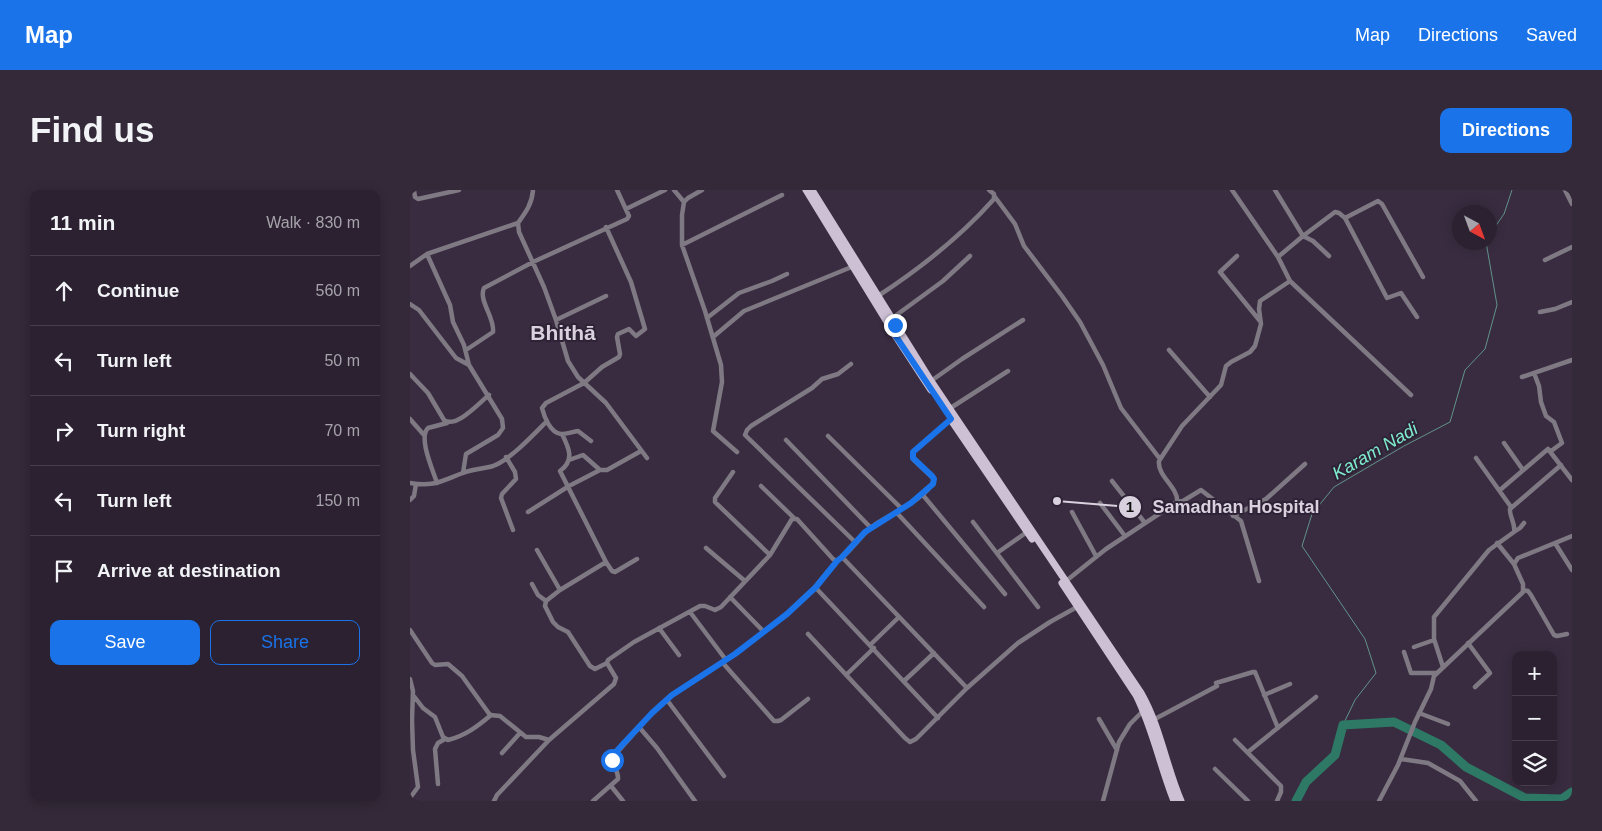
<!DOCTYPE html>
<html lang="en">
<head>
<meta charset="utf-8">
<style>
  :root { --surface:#2b2130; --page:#332938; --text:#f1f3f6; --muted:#a6a3ab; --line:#473e4c; --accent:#1a73e8 }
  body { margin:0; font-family:Arial,sans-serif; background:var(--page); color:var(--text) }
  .controls { position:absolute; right:15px; bottom:15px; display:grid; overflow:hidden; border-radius:10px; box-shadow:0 2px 12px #0003 }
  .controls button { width:45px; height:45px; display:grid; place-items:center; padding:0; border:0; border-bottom:1px solid var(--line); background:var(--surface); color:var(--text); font:25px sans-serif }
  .compass { position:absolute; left:1042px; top:15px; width:45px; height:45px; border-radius:50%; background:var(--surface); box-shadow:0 2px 12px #0003; rotate:139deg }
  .stop { position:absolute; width:15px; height:15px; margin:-11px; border:4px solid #1a73e8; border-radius:50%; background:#fff }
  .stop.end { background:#1a73e8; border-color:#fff; box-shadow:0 1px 5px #0008 }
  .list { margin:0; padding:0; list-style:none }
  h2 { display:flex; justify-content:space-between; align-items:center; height:65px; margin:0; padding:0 20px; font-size:21px }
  h2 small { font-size:16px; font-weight:400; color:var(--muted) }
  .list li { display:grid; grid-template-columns:32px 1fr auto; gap:15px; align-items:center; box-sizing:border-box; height:70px; padding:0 20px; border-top:1px solid var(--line) }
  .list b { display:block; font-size:19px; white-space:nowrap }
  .list em { font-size:16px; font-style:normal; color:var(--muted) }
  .actions { display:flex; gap:10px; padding:15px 20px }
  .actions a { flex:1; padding:11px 0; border:1px solid var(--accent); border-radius:10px; text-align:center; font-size:18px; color:var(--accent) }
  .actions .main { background:var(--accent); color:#fff }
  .icon { flex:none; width:28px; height:28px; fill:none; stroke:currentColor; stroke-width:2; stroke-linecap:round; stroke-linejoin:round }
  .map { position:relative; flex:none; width:1162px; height:611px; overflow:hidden; border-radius:10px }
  header { display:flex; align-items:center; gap:30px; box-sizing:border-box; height:70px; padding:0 25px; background:var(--accent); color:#fff }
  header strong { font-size:24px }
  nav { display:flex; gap:28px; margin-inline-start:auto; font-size:18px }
  .intro { display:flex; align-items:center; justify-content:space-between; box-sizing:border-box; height:120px; padding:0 30px }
  h1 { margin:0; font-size:35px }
  .button { padding:12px 22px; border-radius:10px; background:var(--accent); color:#fff; font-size:18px; font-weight:700 }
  main { display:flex; gap:30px; padding:0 30px }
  aside { flex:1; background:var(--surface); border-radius:10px; box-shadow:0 2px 12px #0003 }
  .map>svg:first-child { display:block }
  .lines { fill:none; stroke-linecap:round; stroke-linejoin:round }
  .stream { stroke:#61938a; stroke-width:1 }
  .river { stroke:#2e7966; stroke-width:9 }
  .minor { stroke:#7f7983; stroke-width:4.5 }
  .primary { stroke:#cdc0d5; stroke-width:7 }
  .route { stroke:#1a73e8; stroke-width:6 }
  .labels { text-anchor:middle; stroke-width:4; stroke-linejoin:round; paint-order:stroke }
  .water-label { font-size:18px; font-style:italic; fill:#7feccd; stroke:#2e2236 }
  .district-label { font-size:21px; font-weight:bold; fill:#d9d1de; stroke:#2e2236 }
  .leader { fill:none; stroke:#d9d1de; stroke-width:2 }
  .callout-dot { fill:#d9d1de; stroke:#2e2236; stroke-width:2 }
  .mark-label { font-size:15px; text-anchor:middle; font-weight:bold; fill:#111 }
  .callout-label { font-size:18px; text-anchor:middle; font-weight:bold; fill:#d9d1de; stroke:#2e2236; stroke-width:4; stroke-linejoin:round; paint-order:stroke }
</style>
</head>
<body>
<header>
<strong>Map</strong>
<nav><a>Map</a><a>Directions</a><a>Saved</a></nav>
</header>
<div class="intro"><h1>Find us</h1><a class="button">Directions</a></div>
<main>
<aside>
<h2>11 min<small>Walk · 830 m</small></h2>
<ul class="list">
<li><svg class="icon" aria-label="ahead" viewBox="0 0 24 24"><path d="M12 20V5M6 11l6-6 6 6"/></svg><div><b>Continue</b></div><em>560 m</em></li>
<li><svg class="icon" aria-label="left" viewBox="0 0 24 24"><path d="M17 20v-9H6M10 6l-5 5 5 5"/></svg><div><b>Turn left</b></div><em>50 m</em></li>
<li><svg class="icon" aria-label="right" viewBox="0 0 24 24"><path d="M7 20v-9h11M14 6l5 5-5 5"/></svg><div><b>Turn right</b></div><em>70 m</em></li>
<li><svg class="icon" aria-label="left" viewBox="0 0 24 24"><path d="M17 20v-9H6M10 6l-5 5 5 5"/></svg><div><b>Turn left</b></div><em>150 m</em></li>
<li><svg class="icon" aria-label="arrive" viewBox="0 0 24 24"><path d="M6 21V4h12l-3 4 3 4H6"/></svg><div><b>Arrive at destination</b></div></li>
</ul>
<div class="actions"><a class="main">Save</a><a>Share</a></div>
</aside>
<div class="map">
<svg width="1162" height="611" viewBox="0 0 1162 611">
  <rect width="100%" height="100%" fill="#392c40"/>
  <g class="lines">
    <path class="stream" d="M1080 44 1094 24 1102 0
      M933 535 945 510 966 483 955 449 892 356 902 324 924 297 994 256 1040 232 1055 180 1075 159 1087 115 1076 52"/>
    <path class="river" d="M886 611 896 592 925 565 933 535 984 532 1031 555 1056 577 1115 608 1152 609 1162 602"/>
    <path class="minor" d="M4 0 5 7 8 9 49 0
      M264 0 274 12
      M292 0 278 8 274 12 272 25V55L295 121 311 175 312 192 303 241 327 262
      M822 0 868 67
      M1155 0 1162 14
      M585 7 605 34 614 56 652 106 670 132 693 175 711 218 750 269
      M216 19 255 0
      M935 28 977 108 991 103 1007 127
      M108 33 109 42 134 97 146 130 158 171 168 187 196 213 237 268
      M108 33C116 22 122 14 123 0
      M272 55 372 5
      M17 64 40 115 43 132 54 155 59 175 92 229 93 238 88 245 56 264 53 283
      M827 66 810 82 850 131
      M919 66 903 51 893 46 925 22 929 23 935 28 968 11 972 14 1013 87
      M1135 70 1162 57
      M0 76 17 64 108 33
      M880 91 1001 205
      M468 106C511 78 550 47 584 9V4L579 0
      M0 114 9 120 46 168 59 175
      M1130 122 1145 119 1162 112
      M297 128 329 103 362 91 377 84
      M481 129 533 91 560 66
      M146 130 196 106
      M303 147 334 121 444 76
      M56 160 83 142C85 128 68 110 74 98L123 72 217 29 219 26 207 0
      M759 160 800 207
      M441 174 428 184 412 189 402 198 341 236 337 240 335 245 445 352
      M1124 183 1129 196 1131 212 1136 226 1144 232 1152 253 1141 261
      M0 184 18 203 34 230C46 239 69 213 79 205
      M1112 187 1162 170
      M521 191 552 169 613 130
      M539 219 598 181
      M0 229 14 245
      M152 244C159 258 165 270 150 281L196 372 202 381 205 382 227 369
      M418 246 492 319
      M376 250 460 337
      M181 251 168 241C162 242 156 244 151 244 140 243 134 226 132 218L136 213 174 193 192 177 209 167 210 164 207 147 208 144 219 139 226 146 235 139 221 92 196 37
      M1094 253 1113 280
      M96 267 105 282 106 289 92 304 91 308 103 340
      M1066 268 1101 317
      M159 270 173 265 190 280H197L231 261
      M323 282 305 308V312L360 365
      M702 291 735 333
      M0 293C24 297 31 291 53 283 62 279 73 279 83 276 100 270 124 244 137 231
      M27 293C23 280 8 248 18 238L37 233
      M351 296 384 328
      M1090 300 1138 259 1162 290
      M512 304 595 404
      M0 310 4 306 6 294
      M767 312 773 311 791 300 831 331 849 391
      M690 313 715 346
      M118 322 159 296 190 280
      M662 322 686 366
      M487 323 574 417
      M823 326 856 309 895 274
      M563 332 628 417
      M1104 342 1110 338 1114 333
      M1087 353 1104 374
      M1145 353 1162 380
      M296 358 335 391
      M127 360 150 400
      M587 363 617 342
      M432 367 557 498
      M196 372 150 400 136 411 135 416 143 432 148 437 158 442 180 476 185 479 197 473
      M656 391 696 359 767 312C769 298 747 286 749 271L772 236 811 195 816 176 821 172 840 162 845 156 851 134 849 119 850 111 880 91 868 67 893 46 865 0
      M122 394 128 405 136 411
      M405 397 528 528
      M1113 400 1118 401 1121 405 1144 445 1147 446 1157 444
      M320 407 354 442
      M280 422 316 470
      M249 438 269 465
      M0 440 22 473 25 475 38 474 52 486 80 525 90 526 116 547H129L139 550 204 494 206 488 197 473 198 470 224 452 290 416H295L305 420 311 417 360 365 382 329H387L423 369 427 371C442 362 450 344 466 334 480 325 522 305 524 289L503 269V262L541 229
      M398 444 495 548 500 552 506 549 557 498 608 453 640 432 667 417
      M1058 453 1080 483 1065 497
      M460 455 489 427
      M1004 457 1024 450
      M994 462 1001 483H1026
      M312 472 364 531H368L371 530 398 509
      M1033 477 1024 449V427L1079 360 1104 342C1106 334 1099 326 1100 319L1151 275
      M436 485 464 458
      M0 489 3 501 2 530 3 560 8 597 0 608
      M494 491 524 463
      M806 493 843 482H845L868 538
      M3 505 13 518 25 527 33 547 38 550C55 546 68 536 81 525
      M854 505 880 494
      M257 510 314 586
      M1009 523 1038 534
      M689 529 707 560
      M743 530 807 496
      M229 537 247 558 285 611
      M825 550 871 596V602L867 611
      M838 562 906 507
      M92 563 110 543
      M991 569 1018 573 1050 591 1066 611
      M805 579 838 611
      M28 594 25 559 28 553 35 549
      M201 596 213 611
      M84 611 87 605 139 550
      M183 611 208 589C209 581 201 575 203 567L242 523 262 505 325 464 377 424 405 397 427 371
      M693 611 709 552 720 534 734 520
      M969 611 988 575 1005 532 1021 499 1024 486 1113 402V394L1104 374 1108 368 1162 346"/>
    <path class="primary" d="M396 0 485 145 521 200
      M402 0 521 191 731 503C750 536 756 576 771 611
      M541 230 622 349
      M652 393 726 505C743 539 750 576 764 611"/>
  </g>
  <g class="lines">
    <path class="route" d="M202 570 204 564 214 553 242 523 262 505 325 464 377 424 406 397 427 371 432 367 455 342 501 313 523 294 524 289 522 286 503 268V262L541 229 485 145 490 142 485 135"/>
  </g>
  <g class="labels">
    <g class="water-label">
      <text transform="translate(965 261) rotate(-30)" y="6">Karam Nadi</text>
    </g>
    <g class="district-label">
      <text x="153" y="150">Bhithā</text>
    </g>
  </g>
  <path class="leader" d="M647 311L720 317"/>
  <g class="callout-dot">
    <circle cx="647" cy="311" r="5"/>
    <circle cx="720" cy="317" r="12"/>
  </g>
  <g class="mark-label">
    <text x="720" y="322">1</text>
  </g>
  <g class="callout-label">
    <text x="826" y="323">Samadhan Hospital</text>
  </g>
</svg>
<div class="controls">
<button>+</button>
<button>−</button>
<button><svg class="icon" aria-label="layers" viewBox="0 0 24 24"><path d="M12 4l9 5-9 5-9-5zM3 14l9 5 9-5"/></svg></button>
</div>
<svg class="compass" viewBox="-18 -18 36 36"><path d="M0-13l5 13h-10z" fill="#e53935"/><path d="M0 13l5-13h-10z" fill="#a6a3ab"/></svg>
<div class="stop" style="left:202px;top:570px"></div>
<div class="stop end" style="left:485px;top:135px"></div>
</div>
</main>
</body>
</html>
